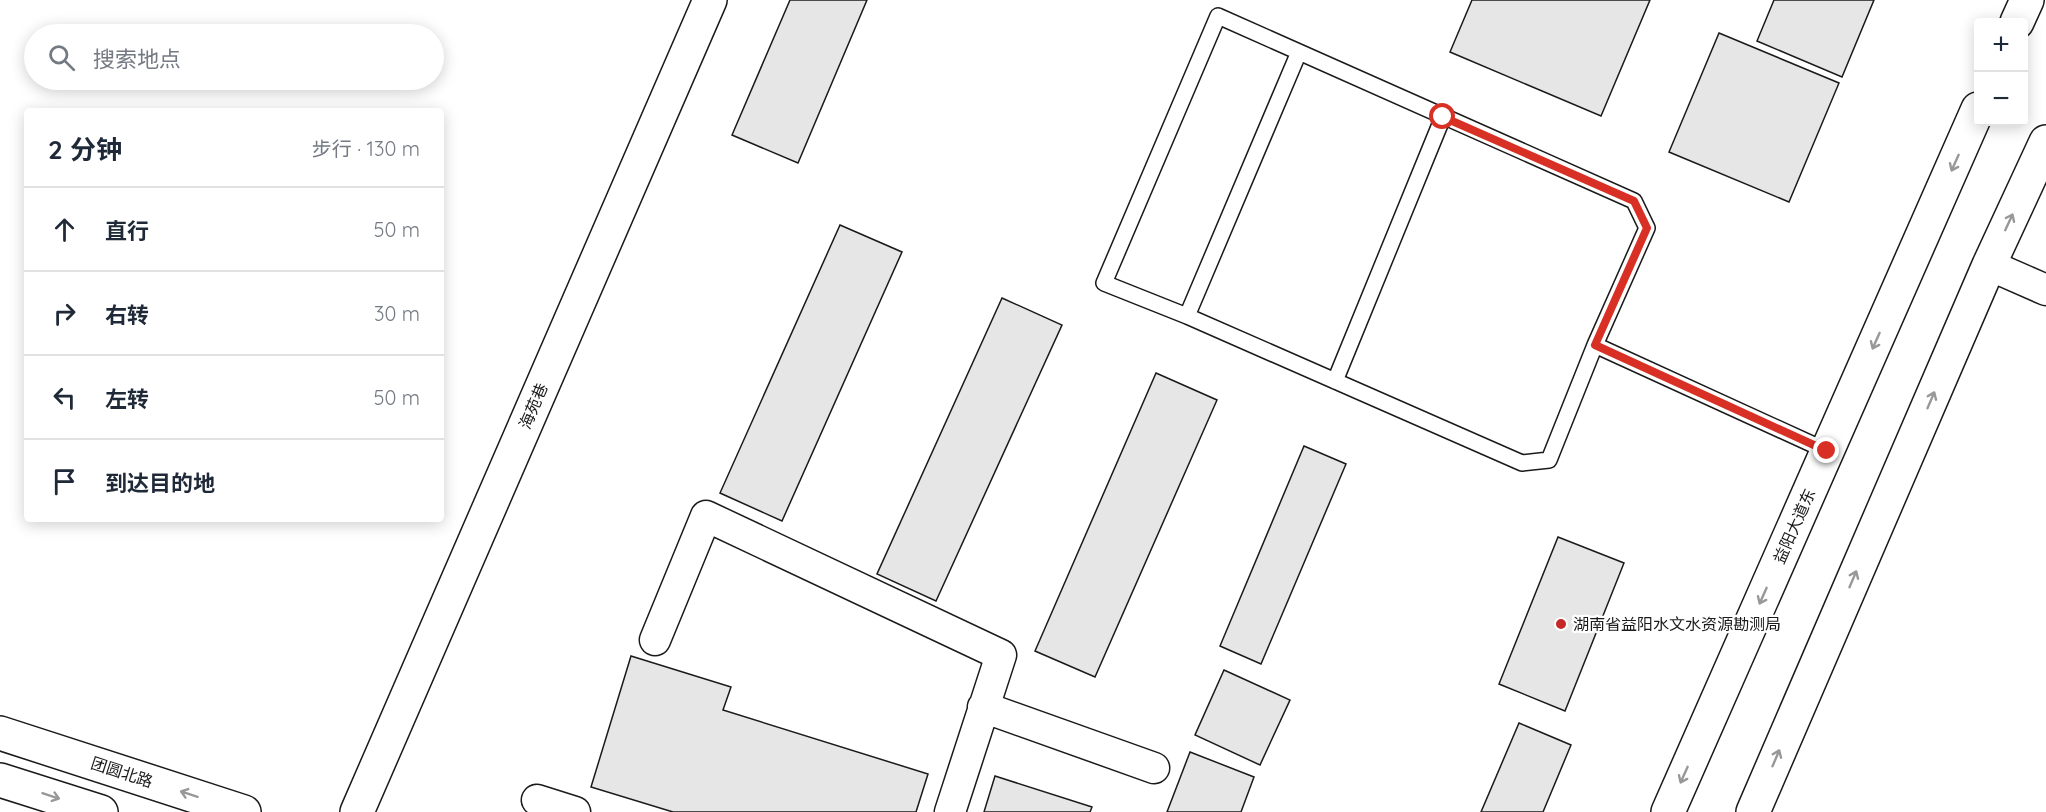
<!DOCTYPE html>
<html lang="zh">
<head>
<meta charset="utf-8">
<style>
  :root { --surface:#fff; --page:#f6f6f7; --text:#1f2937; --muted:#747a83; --line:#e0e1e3 }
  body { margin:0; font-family:Quicksand,"Noto Sans SC",sans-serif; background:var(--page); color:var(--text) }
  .controls { position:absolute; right:18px; top:18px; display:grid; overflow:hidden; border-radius:6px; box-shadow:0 3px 15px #0003 }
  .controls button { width:54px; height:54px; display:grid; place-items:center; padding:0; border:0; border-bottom:2px solid var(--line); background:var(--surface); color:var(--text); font:30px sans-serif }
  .stop { position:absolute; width:18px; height:18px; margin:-14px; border:4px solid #d93025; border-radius:50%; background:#fff }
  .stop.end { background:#d93025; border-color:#fff; box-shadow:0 2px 6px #0008 }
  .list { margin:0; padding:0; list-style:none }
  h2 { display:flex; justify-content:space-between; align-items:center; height:78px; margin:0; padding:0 24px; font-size:26px }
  h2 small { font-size:20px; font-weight:400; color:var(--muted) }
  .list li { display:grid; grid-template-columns:39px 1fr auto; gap:18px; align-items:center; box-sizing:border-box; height:84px; padding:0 24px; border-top:2px solid var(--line) }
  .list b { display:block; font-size:22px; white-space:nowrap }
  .list em { font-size:20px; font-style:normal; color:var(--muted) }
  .icon { flex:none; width:33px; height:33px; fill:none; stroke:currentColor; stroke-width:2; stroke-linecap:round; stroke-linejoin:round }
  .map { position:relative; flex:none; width:2046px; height:812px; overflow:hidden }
  .search { position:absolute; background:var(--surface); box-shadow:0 3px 15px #0003; left:24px; top:24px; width:420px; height:66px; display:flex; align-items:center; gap:15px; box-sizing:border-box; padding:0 21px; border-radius:33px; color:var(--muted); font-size:22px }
  .panel { position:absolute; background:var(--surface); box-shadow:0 3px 15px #0003; left:24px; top:108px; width:420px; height:414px; border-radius:6px }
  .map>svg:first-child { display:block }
  .building { fill:#e6e6e6; stroke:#1a1a1a; stroke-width:1.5 }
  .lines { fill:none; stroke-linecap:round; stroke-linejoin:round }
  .lane-casing { stroke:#1a1a1a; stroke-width:18 }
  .street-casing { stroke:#1a1a1a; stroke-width:33 }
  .secondary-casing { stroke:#1a1a1a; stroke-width:36 }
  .primary-casing { stroke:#1a1a1a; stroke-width:36 }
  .lane { stroke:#fff; stroke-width:15 }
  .street { stroke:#fff; stroke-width:30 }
  .secondary { stroke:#fff; stroke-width:33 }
  .primary { stroke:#fff; stroke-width:33 }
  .oneway { stroke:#989898 }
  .route { stroke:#d93025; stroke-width:8 }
  .poi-dot { fill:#c62828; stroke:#fff; stroke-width:2 }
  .labels { text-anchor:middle; stroke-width:4.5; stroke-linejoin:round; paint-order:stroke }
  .street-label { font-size:16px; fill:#1a1a1a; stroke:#fff }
  .poi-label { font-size:16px; fill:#1a1a1a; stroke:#fff; text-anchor:start }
</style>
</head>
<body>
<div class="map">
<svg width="2046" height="812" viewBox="0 0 2046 812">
  <rect width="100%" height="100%" fill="#fff"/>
  <path class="building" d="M790 0H867L798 163 732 135Z
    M1472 0H1650L1601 116 1450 52Z
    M1774 0H1874L1842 77 1757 41Z
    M1719 33 1839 83 1789 202 1669 152Z
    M840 225 902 252 782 521 720 493Z
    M1002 298 1062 325 936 601 877 574Z
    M1156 373 1217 400 1095 677 1035 651Z
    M1304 446 1346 464 1261 664 1220 646Z
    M1558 537 1624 563 1565 711 1499 684Z
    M631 656 731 687 723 710 928 774 916 812H673L591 787Z
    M1224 670 1290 700 1260 765 1195 735Z
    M1519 723 1571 745 1543 812H1481Z
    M1190 752 1254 777 1241 812H1167Z
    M995 776 1092 807 1090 812H984Z"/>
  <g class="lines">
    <defs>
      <path id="lane" d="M1187 316 1104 283 1218 16 1299 52
        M1595 345 1549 460 1522 463 1187 316 1299 52 1634 201 1647 228 1595 345 1827 451
        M1335 381 1443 117"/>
      <path id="street" d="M1989 265 2046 290
        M655 640 706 516 1001 655 950 812
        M983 707 1154 768
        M537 800 575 812"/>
      <path id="secondary" d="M0 733 244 812
        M0 780 101 812
        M357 812 710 0"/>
      <path id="primary" d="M2017 22 2027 0
        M1668 812 1978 109
        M1753 812 1989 265 2046 142"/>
    </defs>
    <use href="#lane" class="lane-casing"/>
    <use href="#street" class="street-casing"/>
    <use href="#secondary" class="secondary-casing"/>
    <use href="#primary" class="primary-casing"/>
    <use href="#lane" class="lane"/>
    <use href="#street" class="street"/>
    <use href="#secondary" class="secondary"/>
    <use href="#primary" class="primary"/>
  </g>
  <defs><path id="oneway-shaft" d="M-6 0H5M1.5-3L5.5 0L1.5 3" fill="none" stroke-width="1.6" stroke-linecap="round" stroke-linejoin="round" transform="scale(1.5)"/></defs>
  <g class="oneway">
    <use href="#oneway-shaft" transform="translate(1955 163) rotate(114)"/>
    <use href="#oneway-shaft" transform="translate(2009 222) rotate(-65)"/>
    <use href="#oneway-shaft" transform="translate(1876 341) rotate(114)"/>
    <use href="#oneway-shaft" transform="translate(1931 400) rotate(-67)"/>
    <use href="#oneway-shaft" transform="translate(1853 579) rotate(-67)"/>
    <use href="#oneway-shaft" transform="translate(1763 596) rotate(114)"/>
    <use href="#oneway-shaft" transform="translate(1776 758) rotate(-67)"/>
    <use href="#oneway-shaft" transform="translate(1684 775) rotate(114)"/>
    <use href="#oneway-shaft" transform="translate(189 794) rotate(-162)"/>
    <use href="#oneway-shaft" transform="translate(51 796) rotate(18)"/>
  </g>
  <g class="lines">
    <path class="route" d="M1443 117 1634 201 1647 228 1595 345 1827 451"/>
  </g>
  <circle class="poi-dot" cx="1561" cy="624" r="6"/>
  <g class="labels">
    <g class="street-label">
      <text transform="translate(533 406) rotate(-67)" y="6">海苑巷</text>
      <text transform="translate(1794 526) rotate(-66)" y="6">益阳大道东</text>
      <text transform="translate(122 772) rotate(18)" y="6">团圆北路</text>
    </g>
    <g class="poi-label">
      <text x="1573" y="630">湖南省益阳水文水资源勘测局</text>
    </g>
  </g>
</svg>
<div class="controls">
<button>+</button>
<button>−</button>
</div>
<div class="stop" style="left:1443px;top:117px"></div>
<div class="stop end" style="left:1827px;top:451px"></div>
<div class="search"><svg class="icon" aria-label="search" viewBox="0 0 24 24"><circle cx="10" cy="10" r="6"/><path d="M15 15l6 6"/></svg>搜索地点</div>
<section class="panel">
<h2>2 分钟<small>步行 · 130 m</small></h2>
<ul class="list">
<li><svg class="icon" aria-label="ahead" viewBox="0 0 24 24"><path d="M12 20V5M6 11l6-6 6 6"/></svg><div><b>直行</b></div><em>50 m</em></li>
<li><svg class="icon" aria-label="right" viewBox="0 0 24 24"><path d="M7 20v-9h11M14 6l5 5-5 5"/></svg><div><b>右转</b></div><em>30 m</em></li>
<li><svg class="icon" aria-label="left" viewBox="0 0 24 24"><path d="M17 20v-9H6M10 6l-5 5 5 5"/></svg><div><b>左转</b></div><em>50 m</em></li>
<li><svg class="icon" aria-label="arrive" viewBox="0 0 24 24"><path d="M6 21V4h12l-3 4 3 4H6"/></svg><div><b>到达目的地</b></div></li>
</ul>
</section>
</div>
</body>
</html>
